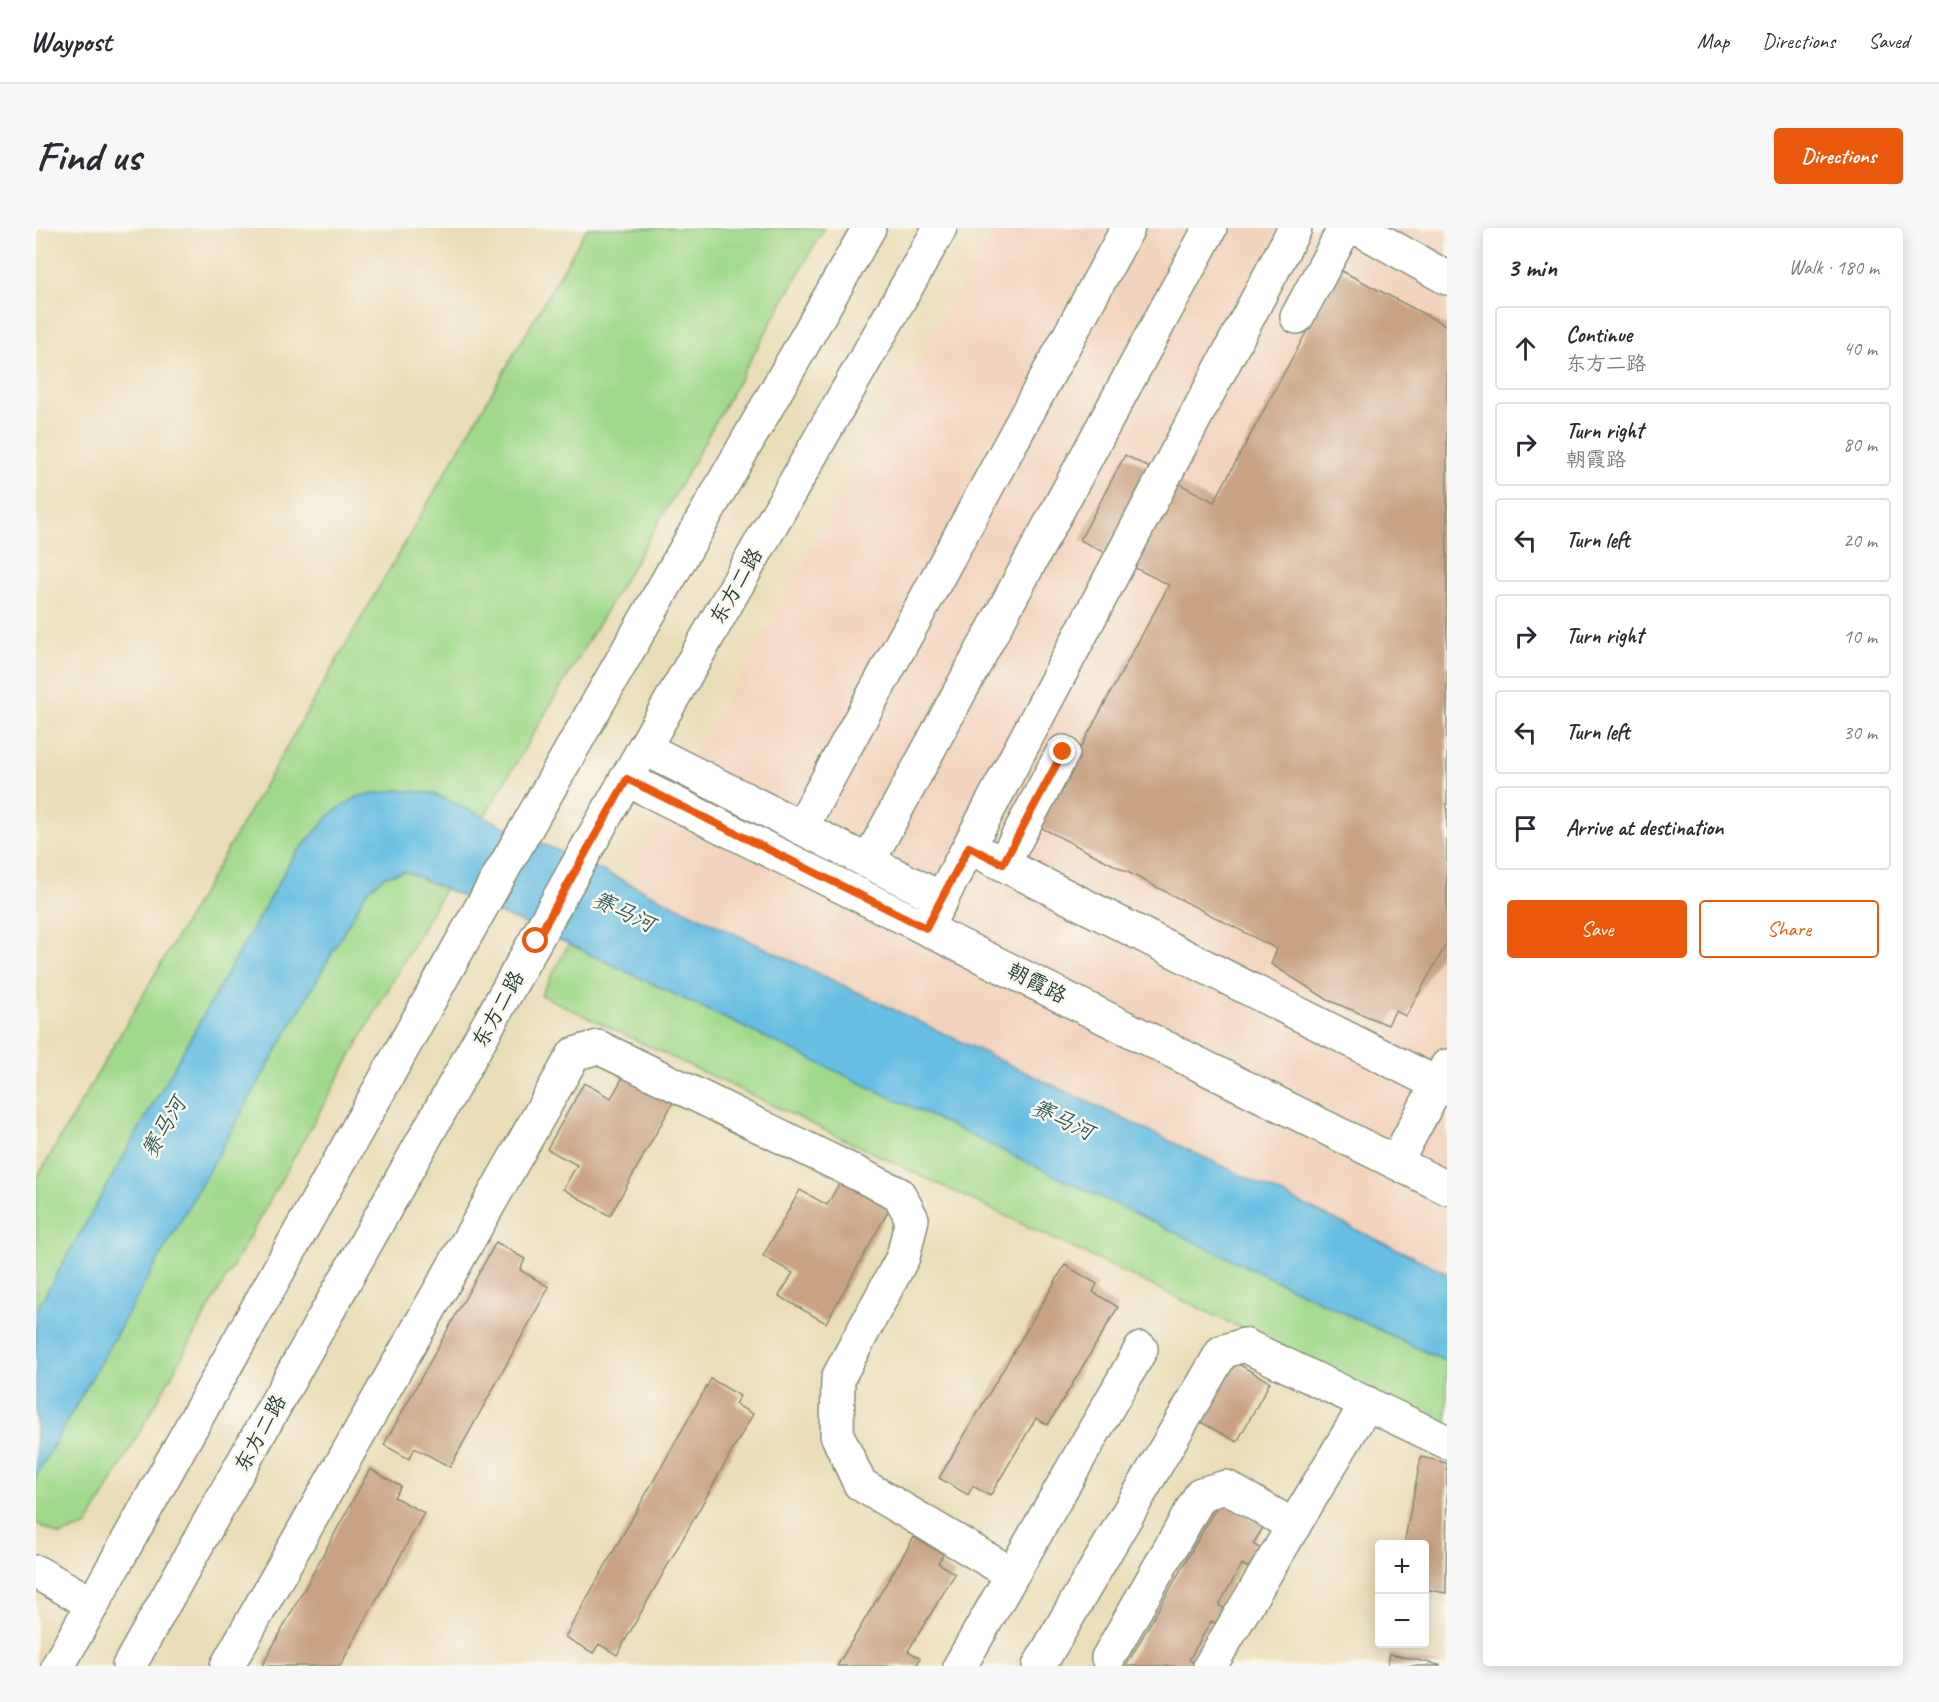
<!DOCTYPE html>
<html lang="en">
<head>
<meta charset="utf-8">
<style>
  :root { --surface:#fff; --page:#f7f7f7; --text:#2b2b33; --muted:#7c7c81; --line:#e1e1e2; --accent:#ea580c }
  body { margin:0; font-family:Caveat,"LXGW WenKai TC",sans-serif; background:var(--page); color:var(--text) }
  .controls { position:absolute; right:18px; bottom:18px; display:grid; overflow:hidden; border-radius:6px; box-shadow:0 3px 15px #0003 }
  .controls button { width:54px; height:54px; display:grid; place-items:center; padding:0; border:0; border-bottom:2px solid var(--line); background:var(--surface); color:var(--text); font:30px sans-serif }
  .stop { position:absolute; width:18px; height:18px; margin:-14px; border:4px solid #ea580c; border-radius:50%; background:#fff }
  .stop.end { background:#ea580c; border-color:#fff; box-shadow:0 2px 6px #0008 }
  .list { margin:0; padding:0; list-style:none }
  h2 { display:flex; justify-content:space-between; align-items:center; height:78px; margin:0; padding:0 24px; font-size:26px }
  h2 small { font-size:20px; font-weight:400; color:var(--muted) }
  .list li { display:grid; grid-template-columns:39px 1fr auto; gap:18px; align-items:center; box-sizing:border-box; height:84px; margin:0 12px 12px; padding:0 12px; border:2px solid var(--line); border-radius:6px }
  .list b { display:block; font-size:22px; white-space:nowrap }
  .list p { margin:0; font-size:20px; white-space:nowrap; color:var(--muted) }
  .list em { font-size:20px; font-style:normal; color:var(--muted) }
  .actions { display:flex; gap:12px; padding:18px 24px }
  .actions a { flex:1; padding:14px 0; border:2px solid var(--accent); border-radius:6px; text-align:center; font-size:21px; color:var(--accent) }
  .actions .main { background:var(--accent); color:#fff }
  .icon { flex:none; width:33px; height:33px; fill:none; stroke:currentColor; stroke-width:2; stroke-linecap:round; stroke-linejoin:round }
  .map { position:relative; flex:none; width:1411px; height:1438px; overflow:hidden; border-radius:6px }
  header { display:flex; align-items:center; gap:36px; box-sizing:border-box; height:84px; padding:0 30px; background:var(--surface); border-bottom:2px solid var(--line) }
  header strong { font-size:28px }
  nav { display:flex; gap:33px; margin-inline-start:auto; font-size:21px }
  .intro { display:flex; align-items:center; justify-content:space-between; box-sizing:border-box; height:144px; padding:0 36px }
  h1 { margin:0; font-size:42px }
  .button { padding:15px 27px; border-radius:6px; background:var(--accent); color:#fff; font-size:21px; font-weight:700 }
  main { display:flex; gap:36px; padding:0 36px }
  aside { flex:1; background:var(--surface); border-radius:6px; box-shadow:0 3px 15px #0003 }
  .map>svg:first-child { display:block }
  .built { fill:#f2d4be }
  .green { fill:#a0d98b; stroke:#608b60; stroke-width:1.5 }
  .water { fill:#66bee3; stroke:#427e8c; stroke-width:1.5 }
  .building { fill:#c8a283 }
  .lines { fill:none; stroke-linecap:round; stroke-linejoin:round }
  .minor-casing { stroke:#858d76; stroke-width:36 }
  .major-casing { stroke:#858d76; stroke-width:36 }
  .minor { stroke:#fff; stroke-width:33 }
  .major { stroke:#fff; stroke-width:33 }
  .route { stroke:#ea580c; stroke-width:8 }
  .labels { text-anchor:middle; stroke-width:5; stroke-linejoin:round; paint-order:stroke }
  .street-label { font-size:21px; fill:#1f3d34; stroke:#fbf7ec }
  .water-label { font-size:22px; font-style:italic; fill:#315d60; stroke:#fbf7ec }
</style>
</head>
<body>
<header>
<strong>Waypost</strong>
<nav><a>Map</a><a>Directions</a><a>Saved</a></nav>
</header>
<div class="intro"><h1>Find us</h1><a class="button">Directions</a></div>
<main>
<div class="map">
<svg width="1411" height="1438" viewBox="0 0 1411 1438">
  <rect width="100%" height="100%" fill="#fbf7ec"/>
  <filter id="ink" filterUnits="userSpaceOnUse"><feTurbulence type="fractalNoise" baseFrequency=".0167" numOctaves="2"/><feDisplacementMap in="SourceGraphic" scale="12" xChannelSelector="R" yChannelSelector="G"/><feConvolveMatrix kernelMatrix="1 2 1 2 8 2 1 2 1" color-interpolation-filters="sRGB"/></filter>
  <filter id="wash" filterUnits="userSpaceOnUse"><feTurbulence type="fractalNoise" baseFrequency=".008" numOctaves="4" result="noise"/><feDisplacementMap in="SourceGraphic" scale="24" xChannelSelector="R" yChannelSelector="G"/><feGaussianBlur stdDeviation="1.35" result="paint"/><feColorMatrix in="noise" values="0 0 0 0 0 0 0 0 0 0 0 0 0 0 0 0 0 1.4 0 .05"/><feComposite in="paint" operator="in"/></filter>
  <g filter="url(#wash)">
    <rect width="100%" height="100%" fill="#ebddb9"/>
    <path class="built" d="M958 0H1411V1045L588 653Z"/>
    <path class="green" d="M551 0H788L641 263 448 589 396 565 297 584 257 629 0 1083V952Z
      M370 643 409 660 51 1298 24 1308 0 1295V1248L331 663 349 648Z
      M533 716 1411 1134V1198L505 767Z"/>
    <path class="water" d="M363 562 396 565 588 653 1411 1045V1134L533 716 369 643 349 648 331 663 0 1248V1083L257 629 297 584 323 568Z"/>
    <g id="blocks">
      <path class="building" d="M1304 42 1411 98V715L1370 788 1359 783 1352 797 1292 772 1235 736 1241 721 1002 598 1133 357 1044 312 1089 227 1178 274Z
        M590 844 639 871 574 988 527 961 541 937 511 921 548 855 575 870Z
        M806 951 855 978 790 1095 743 1068 757 1045 727 1028 764 962 791 977Z
        M460 1014 489 1031 484 1042 513 1059 414 1239 379 1220 373 1231 348 1217Z
        M1029 1037 1061 1056 1057 1064 1082 1079 1012 1197 1000 1190 954 1268 937 1258 932 1267 903 1250Z
        M1195 1132 1234 1154 1201 1214 1161 1192Z
        M675 1151 704 1168 699 1176 717 1186 581 1427 563 1416 557 1425 529 1409Z
        M1385 1229 1411 1235 1410 1365 1388 1361V1316H1368Z
        M334 1241 365 1258 358 1269 388 1285 304 1438H226Z
        M1184 1273 1228 1298 1217 1316 1227 1322 1216 1342 1206 1336 1183 1377 1190 1382 1181 1396 1175 1393 1153 1432 1158 1435 1157 1438H1090Z
        M878 1309 907 1326 902 1335 919 1346 872 1423 884 1430 880 1438H801Z
        M1354 1426 1404 1437V1438H1351Z"/>
    </g>
  </g>
  <g filter="url(#ink)">
    <use href="#blocks" fill-opacity="0" stroke="#858d76" stroke-width="1.5"/>
    <g class="lines">
      <defs>
        <path id="minor" d="M1322 0 1411 50
          M1261 89 1309 0
          M608 520 906 671
          M590 551 1411 960
          M765 600 1092 0
          M933 619 1411 861
          M832 634 1174 0
          M967 636 1027 524
          M890 700 1259 0
          M1360 934 1411 838
          M0 1344 57 1376
          M1072 1430 1165 1266 1190 1259 1258 1298
          M191 1438 538 826 562 819 863 966 876 991 867 1029 802 1150 801 1207 824 1256 976 1346
          M924 1438 1105 1121
          M1003 1438 1186 1124 1208 1117 1411 1214
          M1174 1438 1331 1175"/>
        <path id="major" d="M22 1438 442 685 833 0
          M93 1438 550 622 904 0"/>
      </defs>
      <use href="#minor" class="minor-casing"/>
      <use href="#major" class="major-casing"/>
      <use href="#minor" class="minor"/>
      <use href="#major" class="major"/>
    </g>
  </g>
  <g class="lines" filter="url(#ink)">
    <path class="route" d="M500 713 591 551 890 700 933 619 967 636 1027 524"/>
  </g>
  <g class="labels">
    <g class="street-label">
      <text transform="translate(700 358) rotate(-60)" y="7">东方二路</text>
      <text transform="translate(1001 755) rotate(27)" y="7">朝霞路</text>
      <text transform="translate(462 781) rotate(-61)" y="7">东方二路</text>
      <text transform="translate(224 1205) rotate(-61)" y="7">东方二路</text>
    </g>
    <g class="water-label">
      <text transform="translate(588 683) rotate(25)" y="8">赛马河</text>
      <text transform="translate(1027 891) rotate(25)" y="8">赛马河</text>
      <text transform="translate(127 899) rotate(-60)" y="8">赛马河</text>
    </g>
  </g>
</svg>
<div class="controls">
<button>+</button>
<button>−</button>
</div>
<div class="stop" style="left:500px;top:713px"></div>
<div class="stop end" style="left:1027px;top:524px"></div>
</div>
<aside>
<h2>3 min<small>Walk · 180 m</small></h2>
<ul class="list">
<li><svg class="icon" aria-label="ahead" viewBox="0 0 24 24"><path d="M12 20V5M6 11l6-6 6 6"/></svg><div><b>Continue</b><p>东方二路</p></div><em>40 m</em></li>
<li><svg class="icon" aria-label="right" viewBox="0 0 24 24"><path d="M7 20v-9h11M14 6l5 5-5 5"/></svg><div><b>Turn right</b><p>朝霞路</p></div><em>80 m</em></li>
<li><svg class="icon" aria-label="left" viewBox="0 0 24 24"><path d="M17 20v-9H6M10 6l-5 5 5 5"/></svg><div><b>Turn left</b></div><em>20 m</em></li>
<li><svg class="icon" aria-label="right" viewBox="0 0 24 24"><path d="M7 20v-9h11M14 6l5 5-5 5"/></svg><div><b>Turn right</b></div><em>10 m</em></li>
<li><svg class="icon" aria-label="left" viewBox="0 0 24 24"><path d="M17 20v-9H6M10 6l-5 5 5 5"/></svg><div><b>Turn left</b></div><em>30 m</em></li>
<li><svg class="icon" aria-label="arrive" viewBox="0 0 24 24"><path d="M6 21V4h12l-3 4 3 4H6"/></svg><div><b>Arrive at destination</b></div></li>
</ul>
<div class="actions"><a class="main">Save</a><a>Share</a></div>
</aside>
</main>
</body>
</html>
